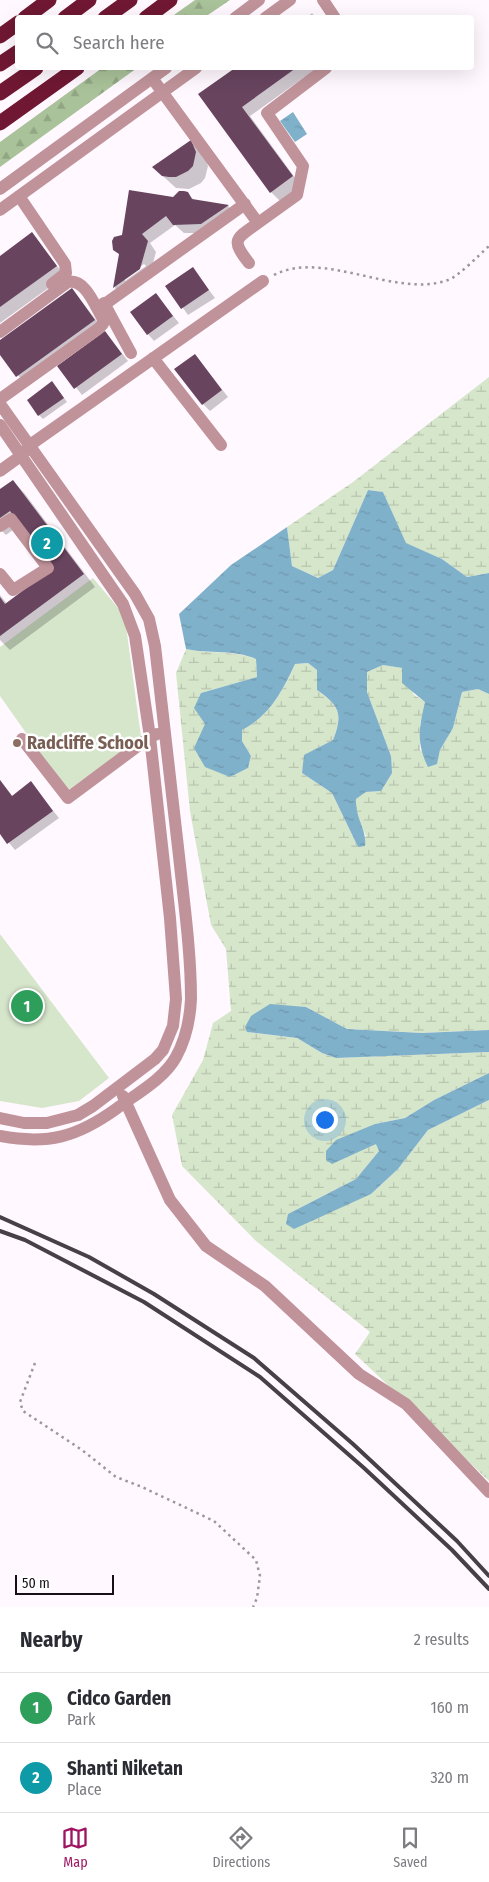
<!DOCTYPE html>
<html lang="en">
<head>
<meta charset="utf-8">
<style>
  :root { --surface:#fff; --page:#f7f7f7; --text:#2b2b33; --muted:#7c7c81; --line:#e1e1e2; --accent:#9e1461 }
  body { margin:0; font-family:"Fira Sans Condensed",sans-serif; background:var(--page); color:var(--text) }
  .scale { position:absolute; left:15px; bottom:12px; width:99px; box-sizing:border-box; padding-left:5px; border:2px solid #161016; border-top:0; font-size:14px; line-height:18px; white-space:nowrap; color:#161016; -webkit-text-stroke:4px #fff; paint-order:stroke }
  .you { position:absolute; left:324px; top:1119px; width:18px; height:18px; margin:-12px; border:4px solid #fff; border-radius:50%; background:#1a73e8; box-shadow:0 0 0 8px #1a73e833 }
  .badge { display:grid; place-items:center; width:32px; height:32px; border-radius:50%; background:var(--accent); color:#fff; font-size:16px; font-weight:700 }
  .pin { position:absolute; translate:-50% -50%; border:2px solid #fff; box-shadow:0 1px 5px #0006 }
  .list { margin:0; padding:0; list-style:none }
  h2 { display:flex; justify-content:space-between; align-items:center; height:65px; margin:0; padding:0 20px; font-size:21px }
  h2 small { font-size:16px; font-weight:400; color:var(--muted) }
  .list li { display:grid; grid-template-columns:32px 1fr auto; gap:15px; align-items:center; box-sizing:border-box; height:70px; padding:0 20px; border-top:1px solid var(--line) }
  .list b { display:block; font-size:19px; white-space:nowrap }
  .list p { margin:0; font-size:16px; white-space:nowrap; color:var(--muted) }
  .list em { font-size:16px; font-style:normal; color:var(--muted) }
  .icon { flex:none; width:28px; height:28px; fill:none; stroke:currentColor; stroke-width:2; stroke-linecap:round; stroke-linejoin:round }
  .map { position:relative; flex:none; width:489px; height:1607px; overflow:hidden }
  .search { position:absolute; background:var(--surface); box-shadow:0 5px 20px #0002; left:15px; right:15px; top:15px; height:55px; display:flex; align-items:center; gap:12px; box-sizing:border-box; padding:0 18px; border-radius:5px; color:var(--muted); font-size:19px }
  .sheet { height:205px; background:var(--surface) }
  nav { display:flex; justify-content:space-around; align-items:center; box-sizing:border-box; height:70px; border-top:1px solid var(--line); background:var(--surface); font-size:14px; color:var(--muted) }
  nav a { display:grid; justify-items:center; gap:2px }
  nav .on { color:var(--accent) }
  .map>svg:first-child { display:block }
  .green { fill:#d6e6cb }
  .forest { fill:url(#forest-firs) }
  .wetland { fill:url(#wetland-marsh) }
  .water { fill:url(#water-ripples) }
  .shadow { fill:#0003; fill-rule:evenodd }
  .building { fill:#68445f }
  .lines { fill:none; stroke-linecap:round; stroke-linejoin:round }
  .path { stroke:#9d969d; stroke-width:2.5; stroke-dasharray:2.5 4; stroke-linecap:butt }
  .minor { stroke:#c0939a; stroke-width:12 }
  .highway { stroke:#701833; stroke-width:15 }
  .rail { stroke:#474047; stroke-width:4 }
  .education-dot { fill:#8d6e63; stroke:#fff; stroke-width:2 }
  .labels { text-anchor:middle; stroke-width:5; stroke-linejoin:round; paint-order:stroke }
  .education-label { font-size:18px; font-weight:bold; fill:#785e54; stroke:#fff; text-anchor:start }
</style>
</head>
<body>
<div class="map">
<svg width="489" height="1607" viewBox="0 0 489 1607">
  <defs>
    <pattern id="forest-firs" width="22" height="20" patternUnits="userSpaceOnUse" patternTransform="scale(1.25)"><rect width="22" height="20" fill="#a9c299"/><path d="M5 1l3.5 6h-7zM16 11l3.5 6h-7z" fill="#91a683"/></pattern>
    <pattern id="wetland-marsh" width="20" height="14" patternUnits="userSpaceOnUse" patternTransform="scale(1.25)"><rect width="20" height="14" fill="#d6e6cb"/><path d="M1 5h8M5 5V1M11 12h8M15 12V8" fill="none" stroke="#b7c4ae"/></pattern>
    <pattern id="water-ripples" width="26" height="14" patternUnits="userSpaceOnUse" patternTransform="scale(1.25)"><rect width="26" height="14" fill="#80b1ca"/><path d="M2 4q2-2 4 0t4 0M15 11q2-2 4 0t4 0" fill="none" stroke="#6e97ad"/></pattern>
  </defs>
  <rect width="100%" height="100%" fill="#fff8ff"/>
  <path class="green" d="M93 578 119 609 126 626 141 737 67 791 0 696V647Z
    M0 934 109 1078 79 1101 42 1108 0 1101Z"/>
  <path class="forest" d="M195 0H230L205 17H171Z
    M102 68H137L0 167V142Z"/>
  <path class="wetland" d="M489 377V573L467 577 442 559 405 543 383 492 368 490 333 570 318 578 292 566 287 527 353 482Z
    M186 649C209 654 233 650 256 659L257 677 201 693 205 724 230 777 248 768 251 756 242 741V730C269 716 283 691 295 664L308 663 317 670V690C340 707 343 714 333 740L305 755 302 773 332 793 358 847 366 836 356 814V799L366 792 381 791 391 756 367 692V672L383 665 402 668 414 695 426 702 420 724V750L437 763 440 750 453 728 462 692 478 689 489 694V1030L422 1033 347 1029 306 1007 248 1032 297 1038 322 1053 336 1058 489 1052V1073L434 1100 405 1118 375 1124 379 1151 356 1179 288 1214 371 1194 398 1169 428 1130 489 1100V1481L355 1354 370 1332 256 1241 182 1166 172 1115 203 1060 213 1023 231 1011 226 949 211 925 190 811 176 673Z"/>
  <path class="water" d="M293 112 307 134 295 142 280 121Z
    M368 490 383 492 406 543 442 559 467 577 489 573V694L478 689 462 692 453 728 440 750 437 764 428 767C416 742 419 728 425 702L402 683V668L383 665 367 672V692L391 756 392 773 381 791 366 792 356 799C355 819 367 829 365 846L358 847 332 793 302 773 304 755 333 740C343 714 340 706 317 690V670L308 663 295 664C282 692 270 715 242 730V741L251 756 248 768 230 777 205 767 194 748 205 724 194 708 201 693 257 677 256 659C233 649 209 654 186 649L179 614 231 565 287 527 292 566 318 578 333 570Z
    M270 1004 306 1007 347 1029 422 1033 489 1030V1052L336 1058 322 1053 297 1038 247 1032 245 1027 251 1016Z
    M489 1073V1100L428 1130 398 1169 371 1194 294 1229 286 1224 288 1214 356 1179 379 1151 376 1144 332 1164 326 1160V1151L336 1140 375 1124 405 1118 434 1100Z"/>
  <path class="shadow" d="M312 13 316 18H306Z
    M237 68H317L250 116 301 186 280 201 271 192 200 94Z
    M191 141 204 154 208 166 205 178 201 183 189 189 176 188 154 168Z
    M187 193 195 201 228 206 237 215 210 233H184L175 225 150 243 156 252 149 278 123 296 115 288 123 236 174 198ZM144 264 146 266 125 281V278Z
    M32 234 65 276 0 323V257Z
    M193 269 215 298 188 315 167 286Z
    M72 289 103 329 26 385 0 353V341Z
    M156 295 179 323 154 341 148 334Z
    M105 332 128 361 82 395 59 366Z
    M195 355 228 397 210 411 203 404Z
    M56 387 67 402 43 419 39 415Z
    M13 481 25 494 95 587 10 650 0 640V595L7 604 55 569 21 524 6 535 0 529V491Z
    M0 780 13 797 31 783 59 818 15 850 0 832Z"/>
  <path class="building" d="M235 68H296L242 107 293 176 270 193 198 94Z
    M191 140 196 152 193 166 188 171 176 177H169L162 176 152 167Z
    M129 190 173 197 179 191H184L188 192 192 199 229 205 201 224 173 225 166 216 142 234 148 241 140 269 113 288 119 254 113 250 112 241 114 237 122 235Z
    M32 232 57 266 0 307V256Z
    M193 267 209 290 181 309 165 286Z
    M72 288 95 320 16 377 0 355V340Z
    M156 293 173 316 147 335 130 312Z
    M105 331 122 354 74 389 57 366Z
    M195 354 222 390 202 405 174 369Z
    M52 381 64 398 38 416 27 400Z
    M13 480 84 574 0 636V597L5 604 53 568 10 511 0 518V489Z
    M0 780 12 796 31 781 53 811 7 844 0 834Z"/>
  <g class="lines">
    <path class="path" d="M274 275C324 249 396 299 448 280 459 276 479 255 489 246
      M35 1363 20 1402 23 1411 82 1450 116 1477 142 1487 214 1521 256 1560 260 1576 257 1598 253 1607"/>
    <path class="minor" d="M323 0 335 18
      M235 18 259 0
      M265 18 290 0
      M152 78 258 223 297 195 303 166 267 113 326 68
      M0 189 166 68
      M19 196 65 264 66 273 52 284
      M0 210 196 68
      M249 263C230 239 236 239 258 223
      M104 303 131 353
      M105 304 245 204
      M0 332 68 282C85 278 95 306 103 319V324L98 329 0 399
      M153 358 221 445
      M0 404 135 594 149 619 155 646C163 716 171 786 179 856 184 903 191 952 191 999 190 1019 186 1039 176 1057 164 1079 136 1094 116 1109 77 1137 48 1145 0 1136
      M0 425 123 604 135 636 150 737 170 918 176 999 173 1026 163 1050 155 1059 93 1106 78 1115 47 1123H24L0 1118
      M0 471 22 455 30 445 263 281
      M0 526 11 519 48 568 13 590 0 574
      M22 739 68 798 150 737 157 734
      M123 1096 170 1200 206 1246 265 1286 359 1374 406 1404 489 1492"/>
    <path class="highway" d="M25 18 49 0
      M65 18 89 0
      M105 18 130 0
      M146 18 170 0
      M0 36 18 23
      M0 64 18 52
      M0 93 36 68
      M0 123 77 68"/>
    <path class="rail" d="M0 1217 89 1257 154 1294 254 1358 353 1444 457 1541 489 1576
      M0 1231 25 1240 144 1302 260 1377 364 1468 452 1550 489 1589"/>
  </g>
  <circle class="education-dot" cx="17" cy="743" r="5"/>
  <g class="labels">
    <g class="education-label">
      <text x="27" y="749">Radcliffe School</text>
    </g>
  </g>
</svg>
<div class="scale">50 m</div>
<div class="you"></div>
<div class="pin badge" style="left:27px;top:1006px;background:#2e9e5b">1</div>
<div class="pin badge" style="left:47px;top:543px;background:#0f9aa8">2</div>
<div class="search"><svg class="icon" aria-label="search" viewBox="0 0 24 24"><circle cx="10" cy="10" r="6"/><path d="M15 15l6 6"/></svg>Search here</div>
</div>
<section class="sheet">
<h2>Nearby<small>2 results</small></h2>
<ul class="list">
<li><span class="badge" style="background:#2e9e5b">1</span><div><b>Cidco Garden</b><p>Park</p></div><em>160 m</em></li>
<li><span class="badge" style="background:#0f9aa8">2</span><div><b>Shanti Niketan</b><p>Place</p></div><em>320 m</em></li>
</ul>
</section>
<nav>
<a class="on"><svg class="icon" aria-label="map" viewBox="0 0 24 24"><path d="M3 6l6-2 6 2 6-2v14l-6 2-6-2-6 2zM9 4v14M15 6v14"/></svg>Map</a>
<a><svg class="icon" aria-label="directions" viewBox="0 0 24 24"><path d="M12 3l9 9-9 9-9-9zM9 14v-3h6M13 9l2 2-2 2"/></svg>Directions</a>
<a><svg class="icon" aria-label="saved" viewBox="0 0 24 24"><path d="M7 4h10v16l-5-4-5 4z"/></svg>Saved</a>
</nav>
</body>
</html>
